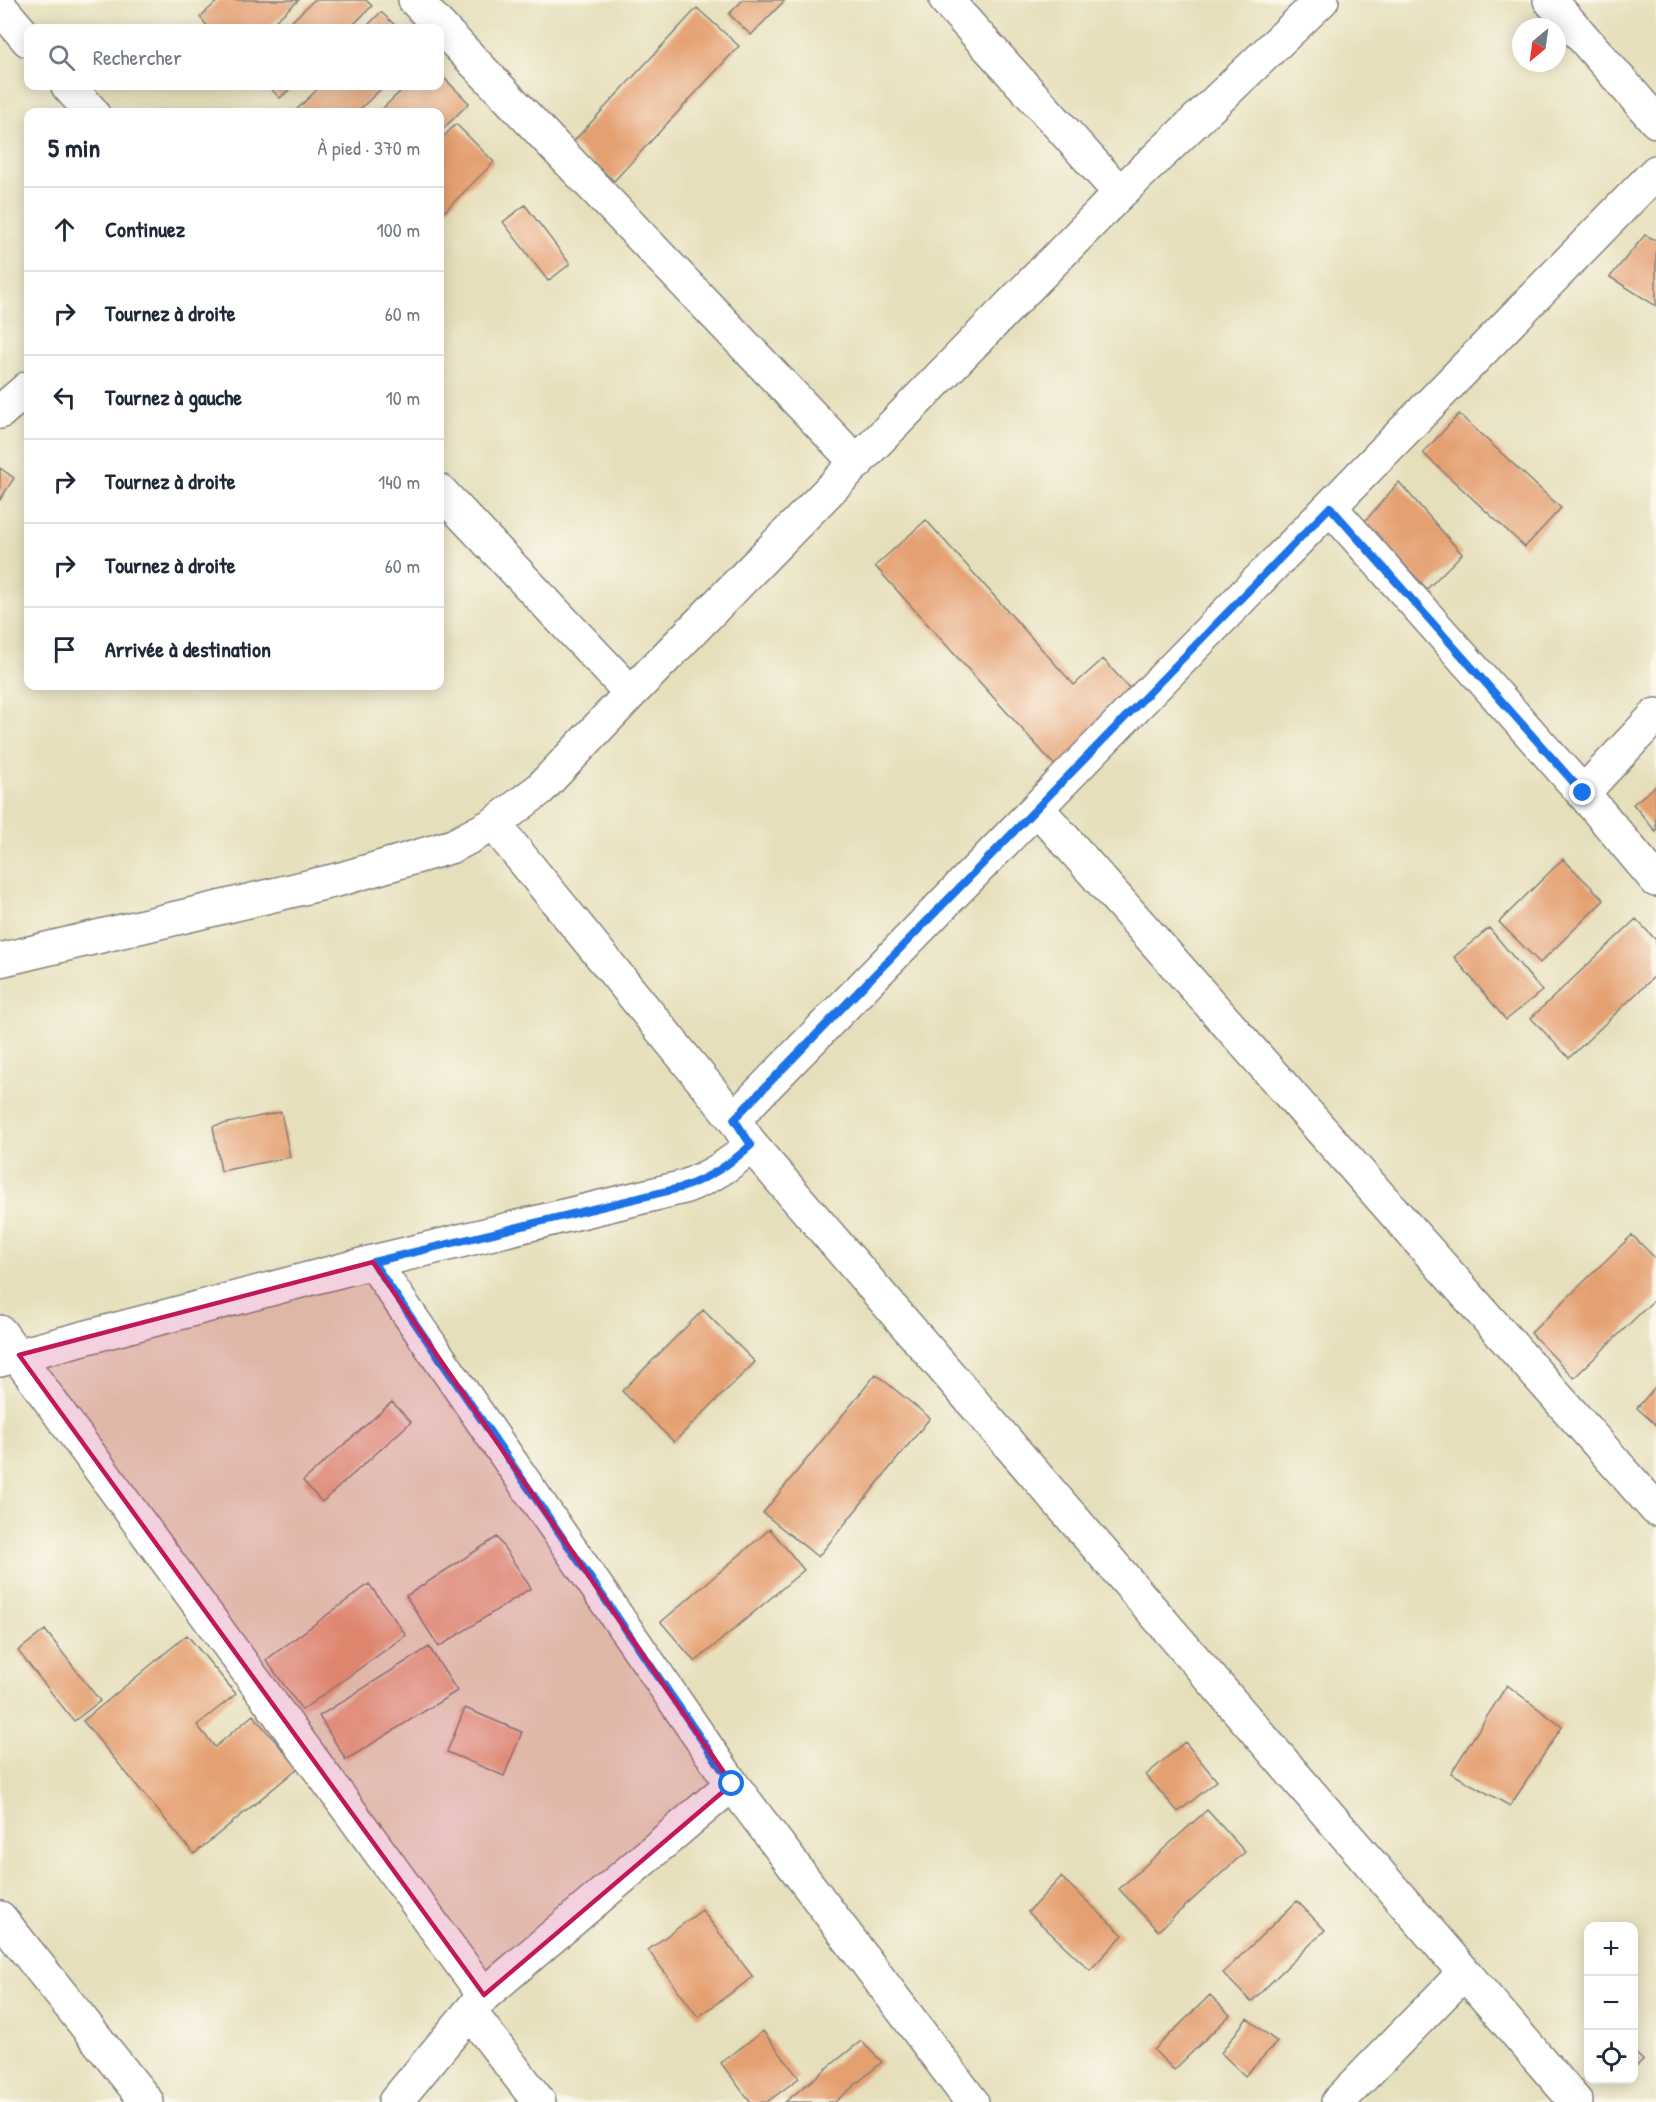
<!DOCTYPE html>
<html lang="fr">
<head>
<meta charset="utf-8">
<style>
  :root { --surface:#fff; --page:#f2f2f3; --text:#1f2937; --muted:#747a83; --line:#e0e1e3 }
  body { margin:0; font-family:"Patrick Hand",sans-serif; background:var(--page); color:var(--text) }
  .controls { position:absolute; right:18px; bottom:18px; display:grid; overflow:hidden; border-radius:12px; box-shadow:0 3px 15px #0003 }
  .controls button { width:54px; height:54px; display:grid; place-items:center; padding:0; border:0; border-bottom:2px solid var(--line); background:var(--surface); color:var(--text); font:30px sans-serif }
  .compass { position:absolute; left:1512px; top:18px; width:54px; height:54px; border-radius:50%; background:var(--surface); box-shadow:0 3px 15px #0003; rotate:209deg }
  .stop { position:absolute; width:18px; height:18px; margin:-14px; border:4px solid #1a73e8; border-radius:50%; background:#fff }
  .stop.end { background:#1a73e8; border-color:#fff; box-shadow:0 2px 6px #0008 }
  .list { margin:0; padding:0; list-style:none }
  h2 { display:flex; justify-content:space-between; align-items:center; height:78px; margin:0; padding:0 24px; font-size:26px }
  h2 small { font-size:20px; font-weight:400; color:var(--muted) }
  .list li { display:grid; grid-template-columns:39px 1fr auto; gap:18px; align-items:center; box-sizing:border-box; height:84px; padding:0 24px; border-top:2px solid var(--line) }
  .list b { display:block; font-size:22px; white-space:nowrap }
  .list em { font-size:20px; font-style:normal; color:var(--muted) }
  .icon { flex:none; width:33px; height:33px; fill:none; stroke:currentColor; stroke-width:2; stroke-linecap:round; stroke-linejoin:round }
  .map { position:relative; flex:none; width:1656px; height:2102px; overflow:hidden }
  .search { position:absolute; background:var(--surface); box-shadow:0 3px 15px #0003; left:24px; top:24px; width:420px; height:66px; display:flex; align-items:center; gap:15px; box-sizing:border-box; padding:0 21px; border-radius:12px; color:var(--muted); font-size:22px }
  .panel { position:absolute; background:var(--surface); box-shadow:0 3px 15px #0003; left:24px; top:108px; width:420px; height:582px; border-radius:12px }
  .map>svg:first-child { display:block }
  .building { fill:#e5a072 }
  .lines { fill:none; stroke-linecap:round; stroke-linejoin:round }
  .street-casing { stroke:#84807b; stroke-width:36 }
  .street { stroke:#fff; stroke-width:33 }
  .route { stroke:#1a73e8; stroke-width:8 }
  .marked { fill:#c2185b; fill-opacity:0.2; stroke:#c2185b; stroke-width:4.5; stroke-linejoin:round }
</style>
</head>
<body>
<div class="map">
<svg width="1656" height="2102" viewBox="0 0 1656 2102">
  <rect width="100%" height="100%" fill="#fbf7ec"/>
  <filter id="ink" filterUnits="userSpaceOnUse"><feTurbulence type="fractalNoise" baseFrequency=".0167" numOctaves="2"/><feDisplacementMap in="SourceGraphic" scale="12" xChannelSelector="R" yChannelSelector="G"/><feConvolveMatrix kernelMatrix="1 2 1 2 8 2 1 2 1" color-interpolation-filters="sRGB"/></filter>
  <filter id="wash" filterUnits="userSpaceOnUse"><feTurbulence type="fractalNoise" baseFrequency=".008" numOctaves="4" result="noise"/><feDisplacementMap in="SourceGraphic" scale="24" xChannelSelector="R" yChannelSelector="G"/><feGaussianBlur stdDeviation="1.35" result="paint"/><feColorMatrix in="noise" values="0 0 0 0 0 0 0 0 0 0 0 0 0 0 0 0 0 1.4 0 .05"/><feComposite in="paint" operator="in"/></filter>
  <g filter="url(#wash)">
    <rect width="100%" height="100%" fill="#e6dfbb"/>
    <g id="blocks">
      <path class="building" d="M219 0H299L267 28H209L200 17Z
        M314 0H366L372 6 350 28H285Z
        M743 0H785L751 35 729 14Z
        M697 8 739 46 614 181 572 143Z
        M381 12 398 28H365Z
        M440 74 469 103 443 129 440 125V112H379L406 86H440Z
        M268 86H293L280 98Z
        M321 86H384L357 112H294Z
        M456 124 494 162 440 216V140Z
        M525 205 570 264 548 281 503 222Z
        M1645 235 1656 240V306L1610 277Z
        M1459 414 1561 508 1525 547 1423 453Z
        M0 468 14 478 0 500Z
        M1399 482 1462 554 1427 589 1365 521Z
        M926 520 1074 685 1103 659 1138 698 1058 769 875 566Z
        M1656 786V832L1633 804Z
        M1563 859 1604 900 1540 963 1499 922Z
        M1636 919 1656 940V975L1569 1058 1531 1018Z
        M1489 928 1542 991 1506 1020 1454 957Z
        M281 1112 290 1157 221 1171 213 1126Z
        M1632 1235 1656 1259V1298L1574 1378 1531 1333Z
        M703 1310 755 1362 674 1442 622 1391Z
        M876 1374 930 1418 818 1557 763 1513Z
        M1656 1386V1425L1637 1408Z
        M392 1402 411 1422 322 1502 303 1481Z
        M770 1529 804 1570 695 1662 661 1622Z
        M497 1537 531 1588 439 1647 406 1596Z
        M369 1584 406 1635 302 1710 266 1660Z
        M45 1630 100 1701 74 1721 18 1651Z
        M187 1635 236 1694 197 1725 215 1747 253 1715 298 1768 194 1854 83 1721Z
        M429 1647 457 1691 346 1760 319 1716Z
        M1507 1685 1562 1727 1510 1806 1451 1773Z
        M465 1708 522 1732 504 1776 447 1752Z
        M1185 1742 1217 1781 1178 1812 1146 1775Z
        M1207 1810 1245 1852 1158 1931 1119 1889Z
        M1061 1877 1123 1935 1090 1970 1028 1912Z
        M1297 1901 1325 1930 1251 2002 1223 1973Z
        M702 1910 753 1977 698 2017 648 1950Z
        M1210 1995 1230 2015 1174 2070 1154 2050Z
        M1247 2018 1277 2042 1245 2076 1221 2053Z
        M763 2031 799 2078 767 2102H750L721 2063Z
        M861 2041 882 2062 835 2102H785Z
        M1634 2052 1643 2060 1634 2068Z"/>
    </g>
  </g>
  <g filter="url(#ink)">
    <use href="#blocks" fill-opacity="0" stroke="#84807b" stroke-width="1.5"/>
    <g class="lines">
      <defs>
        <path id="street" d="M415 0 857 463
          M946 0 1120 193
          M1550 0 1656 121
          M0 7 28 40
          M68 86 92 112
          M0 412 28 388
          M440 491 631 693
          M1330 507 1583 793 1656 880
          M1583 793 1656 715
          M1037 808 1656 1509
          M494 824 734 1119 751 1145 1576 2102
          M0 960 341 879 453 846 494 824 540 789 631 693 1120 193 1322 0
          M734 1119 1656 172
          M373 1262 732 1784 972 2102
          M0 1332 484 1995
          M0 1360 373 1262 684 1187C712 1176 729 1166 751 1145
          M0 1918 147 2102
          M470 2012 539 2102
          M395 2102 484 1995 732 1784
          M1338 2102 1464 1973"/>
      </defs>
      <use href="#street" class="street-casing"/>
      <use href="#street" class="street"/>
    </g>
  </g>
  <g class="lines" filter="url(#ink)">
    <path class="route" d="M732 1784 373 1262 684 1187C712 1176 729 1165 751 1145L734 1119 1330 507 1583 793"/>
  </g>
  <path class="marked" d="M373 1262 732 1784 484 1995 19 1355Z"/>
</svg>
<div class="controls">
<button>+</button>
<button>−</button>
<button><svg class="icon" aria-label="locate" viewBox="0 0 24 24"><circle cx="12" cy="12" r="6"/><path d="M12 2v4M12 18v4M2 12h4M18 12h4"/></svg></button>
</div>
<svg class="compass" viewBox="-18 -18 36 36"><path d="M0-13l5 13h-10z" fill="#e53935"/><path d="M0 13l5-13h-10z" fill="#747a83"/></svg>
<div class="stop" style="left:732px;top:1784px"></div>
<div class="stop end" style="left:1583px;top:793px"></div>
<div class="search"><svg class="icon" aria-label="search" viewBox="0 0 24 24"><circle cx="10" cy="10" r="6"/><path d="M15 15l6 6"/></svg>Rechercher</div>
<section class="panel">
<h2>5 min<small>À pied · 370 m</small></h2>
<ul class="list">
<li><svg class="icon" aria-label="ahead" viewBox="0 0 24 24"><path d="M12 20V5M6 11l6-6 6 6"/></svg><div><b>Continuez</b></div><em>100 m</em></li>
<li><svg class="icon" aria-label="right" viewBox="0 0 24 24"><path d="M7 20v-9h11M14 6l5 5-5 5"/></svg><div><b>Tournez à droite</b></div><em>60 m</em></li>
<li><svg class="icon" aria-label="left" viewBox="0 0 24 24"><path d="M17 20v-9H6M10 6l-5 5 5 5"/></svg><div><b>Tournez à gauche</b></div><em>10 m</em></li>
<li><svg class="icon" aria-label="right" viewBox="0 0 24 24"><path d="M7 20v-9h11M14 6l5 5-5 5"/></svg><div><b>Tournez à droite</b></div><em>140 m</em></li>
<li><svg class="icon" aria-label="right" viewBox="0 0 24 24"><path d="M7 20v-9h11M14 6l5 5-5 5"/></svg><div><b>Tournez à droite</b></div><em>60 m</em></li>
<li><svg class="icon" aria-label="arrive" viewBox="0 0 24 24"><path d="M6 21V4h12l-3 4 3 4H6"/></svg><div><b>Arrivée à destination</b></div></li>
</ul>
</section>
</div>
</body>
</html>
